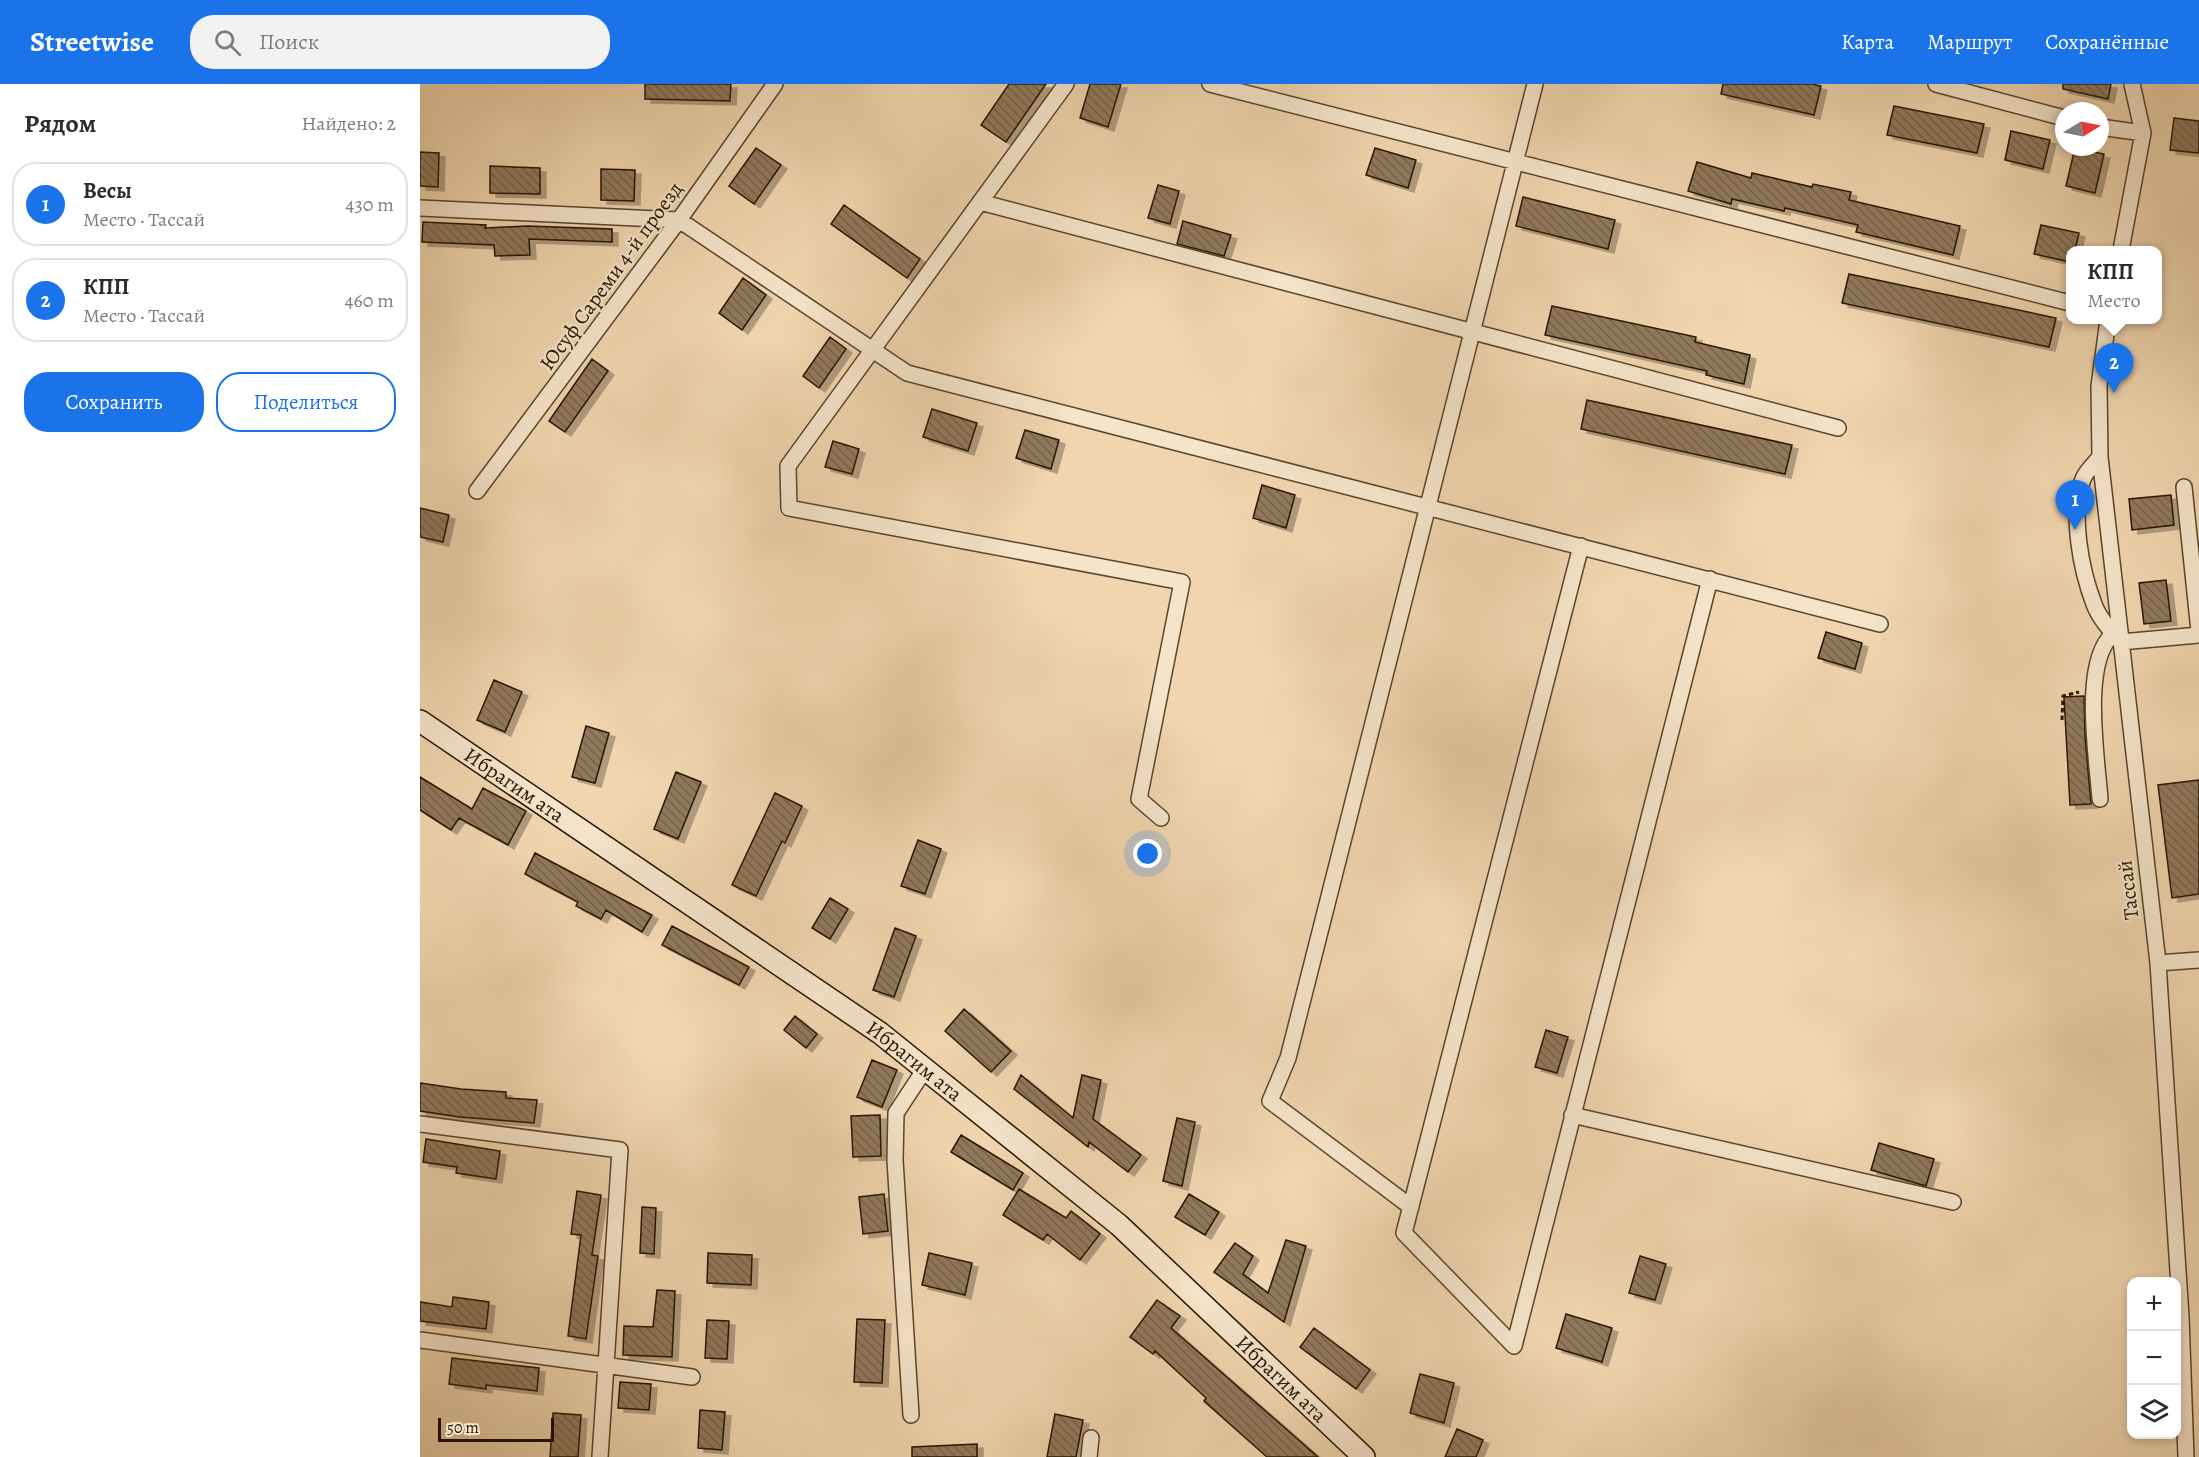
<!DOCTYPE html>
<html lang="ru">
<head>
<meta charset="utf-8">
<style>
  :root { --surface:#fff; --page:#f2f2f3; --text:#2b2b33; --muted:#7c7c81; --line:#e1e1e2; --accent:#1a73e8 }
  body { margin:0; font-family:Alegreya,serif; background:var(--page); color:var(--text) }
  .controls { position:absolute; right:18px; bottom:18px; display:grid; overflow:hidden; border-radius:12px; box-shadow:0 3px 9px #0003 }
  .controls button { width:54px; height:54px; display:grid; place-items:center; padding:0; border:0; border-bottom:2px solid var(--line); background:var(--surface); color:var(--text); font:30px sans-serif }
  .compass { position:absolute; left:1635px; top:18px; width:54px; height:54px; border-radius:50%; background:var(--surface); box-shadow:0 3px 9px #0003; rotate:80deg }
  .scale { position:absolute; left:18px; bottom:15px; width:116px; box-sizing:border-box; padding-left:6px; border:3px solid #271502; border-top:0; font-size:16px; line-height:21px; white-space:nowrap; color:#271502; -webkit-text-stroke:4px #f5e4ca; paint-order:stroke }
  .you { position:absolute; left:728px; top:770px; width:21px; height:21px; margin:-15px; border:4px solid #fff; border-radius:50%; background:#1a73e8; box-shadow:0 0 0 9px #1a73e833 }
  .badge { display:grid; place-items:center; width:39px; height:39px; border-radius:50%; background:var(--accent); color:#fff; font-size:20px; font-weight:700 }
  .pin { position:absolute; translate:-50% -50px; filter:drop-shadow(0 2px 3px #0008) }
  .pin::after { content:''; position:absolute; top:32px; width:21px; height:18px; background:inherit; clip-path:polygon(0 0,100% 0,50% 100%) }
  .popup { position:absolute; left:1646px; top:162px; width:96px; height:78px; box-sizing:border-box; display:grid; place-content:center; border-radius:12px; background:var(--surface); filter:drop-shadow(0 2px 4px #0005); font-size:20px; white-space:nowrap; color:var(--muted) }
  .popup b { font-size:22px; color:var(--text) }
  .popup::after { content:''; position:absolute; left:50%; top:100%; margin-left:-12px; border:12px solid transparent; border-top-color:var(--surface) }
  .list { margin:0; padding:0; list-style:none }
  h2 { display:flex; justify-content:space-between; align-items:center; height:78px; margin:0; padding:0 24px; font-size:26px }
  h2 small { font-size:20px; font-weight:400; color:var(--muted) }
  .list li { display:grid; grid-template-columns:39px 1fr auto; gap:18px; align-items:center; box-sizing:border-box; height:84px; margin:0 12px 12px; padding:0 12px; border:2px solid var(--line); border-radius:24px }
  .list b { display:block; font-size:22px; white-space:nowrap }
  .list p { margin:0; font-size:20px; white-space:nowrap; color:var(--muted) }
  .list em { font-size:20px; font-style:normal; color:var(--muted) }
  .actions { display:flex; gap:12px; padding:18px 24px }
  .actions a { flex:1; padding:14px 0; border:2px solid var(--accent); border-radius:24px; text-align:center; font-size:21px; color:var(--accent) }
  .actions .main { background:var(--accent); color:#fff }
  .icon { flex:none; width:33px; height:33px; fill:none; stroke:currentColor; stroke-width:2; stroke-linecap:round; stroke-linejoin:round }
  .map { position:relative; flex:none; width:1779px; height:1373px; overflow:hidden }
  header { display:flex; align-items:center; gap:36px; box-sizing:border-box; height:84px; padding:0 30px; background:var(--accent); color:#fff }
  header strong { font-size:28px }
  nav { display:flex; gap:33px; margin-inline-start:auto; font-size:21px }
  .search { width:420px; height:54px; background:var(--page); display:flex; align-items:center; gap:15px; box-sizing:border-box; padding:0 21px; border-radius:24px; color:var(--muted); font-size:22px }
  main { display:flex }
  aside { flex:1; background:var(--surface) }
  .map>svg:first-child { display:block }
  .building { fill:url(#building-back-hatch); stroke:#271502; stroke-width:1.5; filter:url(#shadow) }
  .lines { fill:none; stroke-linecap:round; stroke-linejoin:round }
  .street-casing { stroke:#59452d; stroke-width:18 }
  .secondary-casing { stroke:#271502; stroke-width:24 }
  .path { stroke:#271502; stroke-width:3; stroke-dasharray:4.5 3; stroke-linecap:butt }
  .street { stroke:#f5e4ca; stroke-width:15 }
  .secondary { stroke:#f5e4ca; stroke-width:21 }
  .labels { text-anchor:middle; stroke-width:4.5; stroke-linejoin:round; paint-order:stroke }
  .street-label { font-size:21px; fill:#271502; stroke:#f5e4ca }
</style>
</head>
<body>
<header>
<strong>Streetwise</strong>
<div class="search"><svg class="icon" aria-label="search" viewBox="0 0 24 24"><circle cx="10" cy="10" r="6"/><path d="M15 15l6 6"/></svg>Поиск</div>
<nav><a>Карта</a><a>Маршрут</a><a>Сохранённые</a></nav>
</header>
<main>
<aside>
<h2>Рядом<small>Найдено: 2</small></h2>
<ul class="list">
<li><span class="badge">1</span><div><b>Весы</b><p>Место · Тассай</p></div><em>430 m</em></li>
<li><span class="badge">2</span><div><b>КПП</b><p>Место · Тассай</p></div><em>460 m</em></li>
</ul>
<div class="actions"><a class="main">Сохранить</a><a>Поделиться</a></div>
</aside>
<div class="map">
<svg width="1779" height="1373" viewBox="0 0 1779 1373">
  <defs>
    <pattern id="building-back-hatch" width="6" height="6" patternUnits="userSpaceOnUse" patternTransform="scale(1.5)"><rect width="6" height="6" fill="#90795b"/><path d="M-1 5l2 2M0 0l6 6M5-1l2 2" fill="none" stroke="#766249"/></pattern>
    <filter id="shadow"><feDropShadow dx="6" dy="4" stdDeviation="0" flood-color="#0004"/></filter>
  </defs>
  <rect width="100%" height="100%" fill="#f0d5ae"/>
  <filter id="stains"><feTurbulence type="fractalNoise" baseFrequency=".00333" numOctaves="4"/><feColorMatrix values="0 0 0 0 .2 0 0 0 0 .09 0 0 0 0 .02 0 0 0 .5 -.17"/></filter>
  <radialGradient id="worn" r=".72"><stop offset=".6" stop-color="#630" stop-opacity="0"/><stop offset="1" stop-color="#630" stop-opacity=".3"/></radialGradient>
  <path class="building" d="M225 0H311L310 17 225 15Z
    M589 0H626L586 58 561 41Z
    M670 0H701L688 43 660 34Z
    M1303 0H1392L1401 2 1394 31 1301 10Z
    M1643 0H1691L1688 15 1643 5Z
    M1474 22 1564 40 1557 69 1467 51Z
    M1754 34 1779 37V69L1750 66Z
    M1591 47 1630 56 1623 85 1585 76Z
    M336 64 361 81 334 120 309 102Z
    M955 64 996 76 988 104 946 91Z
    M1655 64 1684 70 1675 109 1646 102Z
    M0 68 19 69 18 103 0 102Z
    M1277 78 1331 94 1332 89 1392 103 1393 100 1431 108 1429 116 1540 142 1533 171 1436 148 1438 141 1365 124 1364 127 1312 115 1311 120 1268 107Z
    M70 82 120 84V110L70 109Z
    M181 85 215 86 214 117 181 116Z
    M738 101 759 107 750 140 728 134Z
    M1103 113 1195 136 1188 165 1096 142Z
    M424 121 500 175 487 194 411 140Z
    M763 137 811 151 804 172 757 160Z
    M3 138 66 141 65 144 108 142 192 145V158L109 155 110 171 75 172 74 161 2 158Z
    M1621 141 1659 149 1655 166H1650V178L1614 170Z
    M1429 190 1636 234 1629 263 1422 219Z
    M323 194 346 211 322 246 299 229Z
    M1132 222 1276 253 1275 258 1330 271 1324 300 1286 291 1287 287 1125 251Z
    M410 253 426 265 399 304 383 292Z
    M172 275 188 287 145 348 129 337Z
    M1167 316 1372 361 1365 390 1161 345Z
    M512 325 557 339 548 367 503 353Z
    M605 346 639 356 631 385 596 374Z
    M413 357 439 365 432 390 405 383Z
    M842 401 875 411 866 444 833 434Z
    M1751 411 1754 441 1712 446 1709 415Z
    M0 424 29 431 23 458 0 453Z
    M1746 496 1751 537 1724 540 1719 499Z
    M1406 548 1442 559 1435 585 1398 574Z
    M74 596 102 608 85 648 57 636Z
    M1664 612 1665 653 1671 720 1650 721 1644 613Z
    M166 642 189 649 175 699 152 693Z
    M256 688 281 698 258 755 234 745Z
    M0 693 52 725 63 704 106 727 88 761 39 734 31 746 0 726Z
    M1779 696V810L1752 814 1738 701Z
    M355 709 382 722 365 759 362 757 336 812 312 801Z
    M498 756 521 765 505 810 481 802Z
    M115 769 232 831 222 848 186 826 181 835 156 822 158 818 105 790Z
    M410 814 428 825 410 855 392 844Z
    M252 842 329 883 319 901 242 861Z
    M475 844 496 852 474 913 453 906Z
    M544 925 591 967 571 988 525 947Z
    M375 932 397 950 386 964 364 946Z
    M1126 946 1148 953 1137 989 1115 983Z
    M452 976 477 986 462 1023 437 1013Z
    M601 991 653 1034 662 991 681 996 673 1035 721 1071 708 1088 669 1058 668 1063 594 1005Z
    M0 999 41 1005 86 1008V1014L117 1016 114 1039 40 1033 0 1027Z
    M460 1031 461 1072 433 1073 431 1032Z
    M757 1034 775 1038 762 1102 743 1097Z
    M541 1051 603 1089 593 1106 531 1068Z
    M6 1055 80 1067 76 1095 36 1089 37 1083 3 1078Z
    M1459 1059 1514 1075 1506 1102 1451 1086Z
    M599 1105 646 1134 651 1127 680 1150 660 1176 627 1150 623 1156 583 1131Z
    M157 1107 181 1111 172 1171 178 1172 166 1255 148 1252 161 1151 151 1150Z
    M464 1110 468 1147 443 1150 439 1113Z
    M769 1110 799 1128 785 1151 755 1133Z
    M222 1123 236 1124 234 1170 220 1169Z
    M866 1156 886 1162 864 1238 794 1188 815 1159 833 1172 823 1190 848 1209Z
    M288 1169 332 1171 331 1201 287 1199Z
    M509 1169 552 1179 545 1211 502 1201Z
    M1220 1172 1246 1180 1235 1216 1209 1209Z
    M237 1206 255 1207 252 1273 203 1271 204 1242 233 1243Z
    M33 1213 69 1218 66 1245 0 1237V1218L32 1223Z
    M737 1216 760 1232 751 1244 898 1373H847L784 1317 786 1314 735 1267 733 1270 710 1253Z
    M1146 1230 1192 1244 1182 1278 1136 1264Z
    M437 1235 465 1236 462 1299 434 1298Z
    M287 1236 309 1237 307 1275 285 1274Z
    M894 1244 950 1286 936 1305 880 1263Z
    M32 1274 119 1284 117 1307 66 1301V1305L29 1300Z
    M1000 1290 1034 1299 1024 1339 990 1329Z
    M200 1298 231 1300 229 1326 198 1324Z
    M280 1326 305 1328 302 1366 278 1364Z
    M133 1329 161 1331 158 1373H130Z
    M635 1330 663 1336 656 1373H627Z
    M1037 1345 1063 1356 1056 1373H1025Z
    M557 1360V1373H492V1363Z"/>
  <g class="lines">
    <defs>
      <path id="street" d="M646 0 368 382 369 424 762 498 719 715 741 734
        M790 0 1650 219
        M1516 0 1644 34
        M1680 43 1723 49
        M560 118 1418 344
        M0 124 259 136 487 289 1460 540
        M1701 166 1723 49 1712 0
        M1688 236 1679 302 1680 373 1738 879 1761 1233 1766 1373
        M1680 373C1674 380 1666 387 1663 395 1650 430 1661 486 1674 520 1679 534 1691 547 1701 558L1779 551
        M1764 403 1779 547
        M57 407 259 136 355 0
        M1680 715C1677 674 1661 578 1693 550
        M1738 879 1779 876
        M1152 1031 1533 1118
        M0 1040 200 1066 180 1373
        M991 1123 850 1017 868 974 1115 0
        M0 1256 272 1293
        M1094 1262 984 1149 1161 462
        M1094 1262 1290 495
        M491 1331 475 1076 476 1029 505 985
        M669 1373 671 1354"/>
      <g id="secondary">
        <path id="s1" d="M0 637 460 949 699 1141 944 1373"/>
      </g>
    </defs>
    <use href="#street" class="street-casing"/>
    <use href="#secondary" class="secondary-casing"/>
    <path class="path" d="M1642 636 1643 612 1659 608"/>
    <use href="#street" class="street"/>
    <use href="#secondary" class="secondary"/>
  </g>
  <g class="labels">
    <g class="street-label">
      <text transform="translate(191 192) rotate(-54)" y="7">Юсуф Сареми 4-й проезд</text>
      <text dy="7" stroke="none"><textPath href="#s1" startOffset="114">Ибрагим ата</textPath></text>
      <text transform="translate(1708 806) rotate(-97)" y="7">Тассай</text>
      <text dy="7" stroke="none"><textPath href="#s1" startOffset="600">Ибрагим ата</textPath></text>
      <text dy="7" stroke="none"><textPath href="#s1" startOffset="1086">Ибрагим ата</textPath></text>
    </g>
  </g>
  <rect width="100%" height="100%" filter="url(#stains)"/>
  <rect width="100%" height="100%" fill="url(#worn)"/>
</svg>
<div class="controls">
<button>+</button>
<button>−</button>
<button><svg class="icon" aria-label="layers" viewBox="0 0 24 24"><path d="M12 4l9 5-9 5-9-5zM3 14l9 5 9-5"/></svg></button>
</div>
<svg class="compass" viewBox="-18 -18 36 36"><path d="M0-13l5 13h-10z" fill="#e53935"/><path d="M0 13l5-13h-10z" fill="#7c7c81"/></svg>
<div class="scale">50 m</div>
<div class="you"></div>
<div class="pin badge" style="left:1655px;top:446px">1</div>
<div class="pin badge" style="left:1694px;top:309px">2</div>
<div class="popup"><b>КПП</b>Место</div>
</div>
</main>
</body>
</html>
